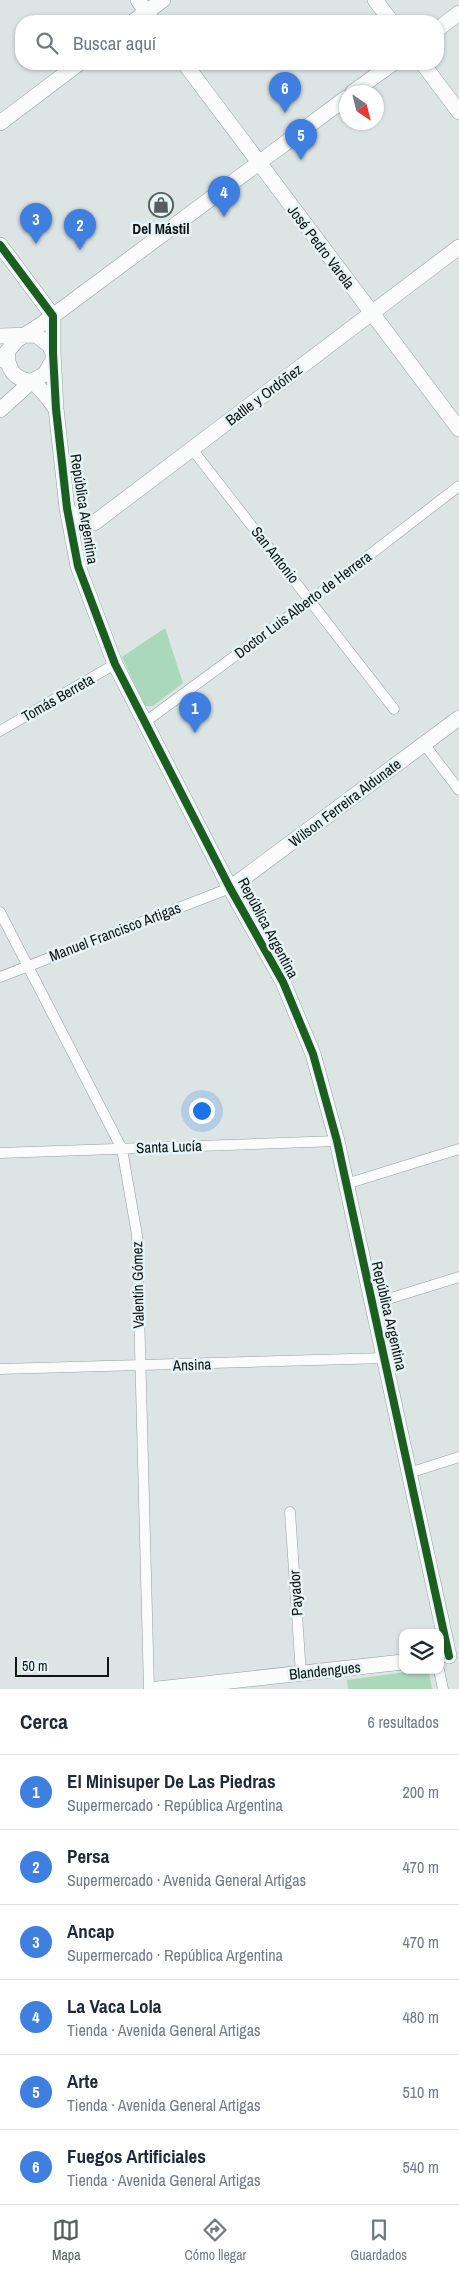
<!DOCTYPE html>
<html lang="es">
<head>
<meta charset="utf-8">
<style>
  :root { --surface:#fff; --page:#f2f2f3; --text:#1f2937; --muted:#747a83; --line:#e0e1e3; --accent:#575d5d }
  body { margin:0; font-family:"Archivo Narrow",sans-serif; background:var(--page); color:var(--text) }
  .controls { position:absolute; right:15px; bottom:15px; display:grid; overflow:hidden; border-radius:10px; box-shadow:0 1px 4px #0004 }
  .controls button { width:45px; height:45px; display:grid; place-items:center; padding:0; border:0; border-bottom:1px solid var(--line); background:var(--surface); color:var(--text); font:25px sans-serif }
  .compass { position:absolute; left:339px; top:85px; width:45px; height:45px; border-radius:50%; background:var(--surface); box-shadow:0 1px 4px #0004; rotate:145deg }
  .scale { position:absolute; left:15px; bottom:12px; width:94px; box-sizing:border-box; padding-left:5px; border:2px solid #0f1414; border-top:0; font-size:14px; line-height:18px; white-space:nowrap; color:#0f1414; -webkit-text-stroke:4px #e6f4f6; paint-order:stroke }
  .you { position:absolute; left:201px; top:1110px; width:18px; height:18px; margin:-12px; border:4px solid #fff; border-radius:50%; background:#1a73e8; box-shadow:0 0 0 8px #1a73e833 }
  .badge { display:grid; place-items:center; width:32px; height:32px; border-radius:50%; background:var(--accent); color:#fff; font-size:16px; font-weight:700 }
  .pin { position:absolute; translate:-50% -41px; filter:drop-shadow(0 1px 2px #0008) }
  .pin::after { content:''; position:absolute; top:26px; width:18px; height:15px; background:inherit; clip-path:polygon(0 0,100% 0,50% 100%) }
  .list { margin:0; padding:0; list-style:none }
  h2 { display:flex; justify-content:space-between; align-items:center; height:65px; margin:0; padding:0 20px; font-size:21px }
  h2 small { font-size:16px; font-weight:400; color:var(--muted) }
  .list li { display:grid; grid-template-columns:32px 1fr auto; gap:15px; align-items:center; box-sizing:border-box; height:75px; padding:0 20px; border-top:1px solid var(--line) }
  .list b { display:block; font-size:19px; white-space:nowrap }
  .list p { margin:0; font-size:16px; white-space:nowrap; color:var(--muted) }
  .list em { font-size:16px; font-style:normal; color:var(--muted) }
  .icon { flex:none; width:28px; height:28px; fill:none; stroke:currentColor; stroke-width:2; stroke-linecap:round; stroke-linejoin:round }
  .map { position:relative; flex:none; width:459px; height:1689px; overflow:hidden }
  .search { position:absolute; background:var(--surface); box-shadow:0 1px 4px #0004; left:15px; right:15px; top:15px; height:55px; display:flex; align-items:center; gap:12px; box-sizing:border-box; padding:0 18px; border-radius:20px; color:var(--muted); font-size:19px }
  .sheet { height:515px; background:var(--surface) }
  nav { display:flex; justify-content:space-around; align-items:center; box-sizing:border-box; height:70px; border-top:1px solid var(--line); background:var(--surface); font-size:14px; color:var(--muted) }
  nav a { display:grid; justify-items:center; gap:2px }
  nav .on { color:var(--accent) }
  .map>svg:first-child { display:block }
  .green { fill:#aad8ba }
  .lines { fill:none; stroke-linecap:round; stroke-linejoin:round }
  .street-casing { stroke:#979d9e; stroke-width:11 }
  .secondary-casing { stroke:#979d9e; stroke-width:16 }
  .street { stroke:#fafbfb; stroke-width:10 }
  .secondary { stroke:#fafbfb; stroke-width:15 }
  .cycleway-casing { stroke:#e6f4f6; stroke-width:11 }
  .cycleway { stroke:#1b5e20; stroke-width:8 }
  .labels { text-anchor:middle; stroke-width:5; stroke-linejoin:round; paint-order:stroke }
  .poi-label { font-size:15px; font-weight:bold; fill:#0f1414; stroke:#e6f4f6 }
  .street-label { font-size:15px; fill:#0f1414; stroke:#e6f4f6 }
</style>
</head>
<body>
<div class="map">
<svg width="459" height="1689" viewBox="0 0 459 1689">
  <rect width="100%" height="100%" fill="#dce4e4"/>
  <path class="green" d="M165 628 183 683 153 706H145L122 657Z
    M406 1672H429L432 1689H348L347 1680Z"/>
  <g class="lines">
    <defs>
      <path id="street" d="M192 449 394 709
        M145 722 311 600 459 486
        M0 731 115 664
        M424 744 459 790
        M0 912 122 1149 137 1235 149 1689
        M0 977 230 888
        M0 1153 337 1141
        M346 1184 459 1149
        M372 1304 459 1277
        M0 1369 385 1358
        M409 1473 459 1457
        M290 1512 301 1674
        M439 1670 443 1689"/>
      <path id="secondary" d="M138 0 153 21
        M375 0 391 21
        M134 21 163 0
        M438 29 459 13
        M185 64 459 429
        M423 64 459 112
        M353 92 392 64
        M0 123 78 64
        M0 245 53 316V353L56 409 67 508 78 566 115 664 230 888 283 982 313 1054 337 1141 449 1656
        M0 336 36 335 49 345 53 353V360L45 374 32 381 0 410
        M8 352C6 364 12 377 25 380 28 381 30 381 32 382 42 388 49 400 56 409
        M0 360 17 340 42 324 346 98
        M67 508 77 520 94 523 459 247
        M230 888 459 718
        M158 1689 403 1662"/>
    </defs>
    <use href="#street" class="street-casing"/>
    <use href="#secondary" class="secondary-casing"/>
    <use href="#street" class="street"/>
    <use href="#secondary" class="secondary"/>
    <defs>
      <path id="cycleway" d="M0 245 53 316V353L56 409 67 508 78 566 115 664 230 888 283 982 313 1054 337 1141 449 1656"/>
    </defs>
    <use href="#cycleway" class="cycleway-casing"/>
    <use href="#cycleway" class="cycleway"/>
  </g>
  <defs>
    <symbol id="shop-ring" viewBox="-11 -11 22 22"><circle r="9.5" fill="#e6f4f6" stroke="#575d5d" stroke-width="1.5"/><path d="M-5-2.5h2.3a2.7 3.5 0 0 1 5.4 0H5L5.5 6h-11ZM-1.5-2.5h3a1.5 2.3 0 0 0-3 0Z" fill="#575d5d"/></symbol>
  </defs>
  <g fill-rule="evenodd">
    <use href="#shop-ring" x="147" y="191" width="28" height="28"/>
  </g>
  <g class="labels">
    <g class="poi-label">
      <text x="161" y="234">Del Mástil</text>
    </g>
    <g class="street-label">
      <text transform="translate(321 247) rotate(53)" y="5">José Pedro Varela</text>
      <text transform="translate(264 395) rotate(-37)" y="5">Batlle y Ordóñez</text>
      <text transform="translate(84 509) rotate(81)" y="5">República Argentina</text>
      <text transform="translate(275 555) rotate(52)" y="5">San Antonio</text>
      <text transform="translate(303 605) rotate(-37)" y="5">Doctor Luis Alberto de Herrera</text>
      <text transform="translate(58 698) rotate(-30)" y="5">Tomás Berreta</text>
      <text transform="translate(345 803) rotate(-37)" y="5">Wilson Ferreira Aldunate</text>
      <text transform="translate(268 928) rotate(62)" y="5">República Argentina</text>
      <text transform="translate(115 932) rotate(-21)" y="5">Manuel Francisco Artigas</text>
      <text transform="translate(169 1147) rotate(-2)" y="5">Santa Lucía</text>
      <text transform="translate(138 1285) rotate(-91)" y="5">Valentín Gómez</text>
      <text transform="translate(389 1316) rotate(77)" y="5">República Argentina</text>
      <text transform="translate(192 1365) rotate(-2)" y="5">Ansina</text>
      <text transform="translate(296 1593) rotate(-94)" y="5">Payador</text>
      <text transform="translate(325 1671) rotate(-6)" y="5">Blandengues</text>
    </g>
  </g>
</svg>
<div class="controls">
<button><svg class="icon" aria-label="layers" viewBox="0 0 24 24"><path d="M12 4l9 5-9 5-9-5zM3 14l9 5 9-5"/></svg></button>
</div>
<svg class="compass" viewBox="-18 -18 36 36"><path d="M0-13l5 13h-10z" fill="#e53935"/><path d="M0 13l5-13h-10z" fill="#747a83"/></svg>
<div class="scale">50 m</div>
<div class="you"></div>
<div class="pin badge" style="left:195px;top:733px;background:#3f7fe0">1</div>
<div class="pin badge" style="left:80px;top:250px;background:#3f7fe0">2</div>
<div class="pin badge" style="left:36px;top:244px;background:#3f7fe0">3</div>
<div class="pin badge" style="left:224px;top:217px;background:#3f7fe0">4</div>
<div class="pin badge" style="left:301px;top:160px;background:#3f7fe0">5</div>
<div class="pin badge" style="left:285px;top:113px;background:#3f7fe0">6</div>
<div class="search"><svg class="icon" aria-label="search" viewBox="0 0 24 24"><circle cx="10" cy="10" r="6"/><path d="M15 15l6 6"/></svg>Buscar aquí</div>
</div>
<section class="sheet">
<h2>Cerca<small>6 resultados</small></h2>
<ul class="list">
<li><span class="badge" style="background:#3f7fe0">1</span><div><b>El Minisuper De Las Piedras</b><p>Supermercado · República Argentina</p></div><em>200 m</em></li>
<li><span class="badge" style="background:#3f7fe0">2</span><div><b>Persa</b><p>Supermercado · Avenida General Artigas</p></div><em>470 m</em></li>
<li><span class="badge" style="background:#3f7fe0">3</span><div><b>Ancap</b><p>Supermercado · República Argentina</p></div><em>470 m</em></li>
<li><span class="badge" style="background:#3f7fe0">4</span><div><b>La Vaca Lola</b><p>Tienda · Avenida General Artigas</p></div><em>480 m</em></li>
<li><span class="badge" style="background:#3f7fe0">5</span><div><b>Arte</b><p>Tienda · Avenida General Artigas</p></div><em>510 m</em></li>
<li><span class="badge" style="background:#3f7fe0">6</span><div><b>Fuegos Artificiales</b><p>Tienda · Avenida General Artigas</p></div><em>540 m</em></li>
</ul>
</section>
<nav>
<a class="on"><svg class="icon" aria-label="map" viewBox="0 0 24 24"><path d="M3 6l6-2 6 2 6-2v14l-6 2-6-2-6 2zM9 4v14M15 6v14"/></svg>Mapa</a>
<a><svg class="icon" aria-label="directions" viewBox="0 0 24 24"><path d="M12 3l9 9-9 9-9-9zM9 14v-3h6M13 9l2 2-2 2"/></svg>Cómo llegar</a>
<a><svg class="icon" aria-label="saved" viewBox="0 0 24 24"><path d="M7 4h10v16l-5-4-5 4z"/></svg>Guardados</a>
</nav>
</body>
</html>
